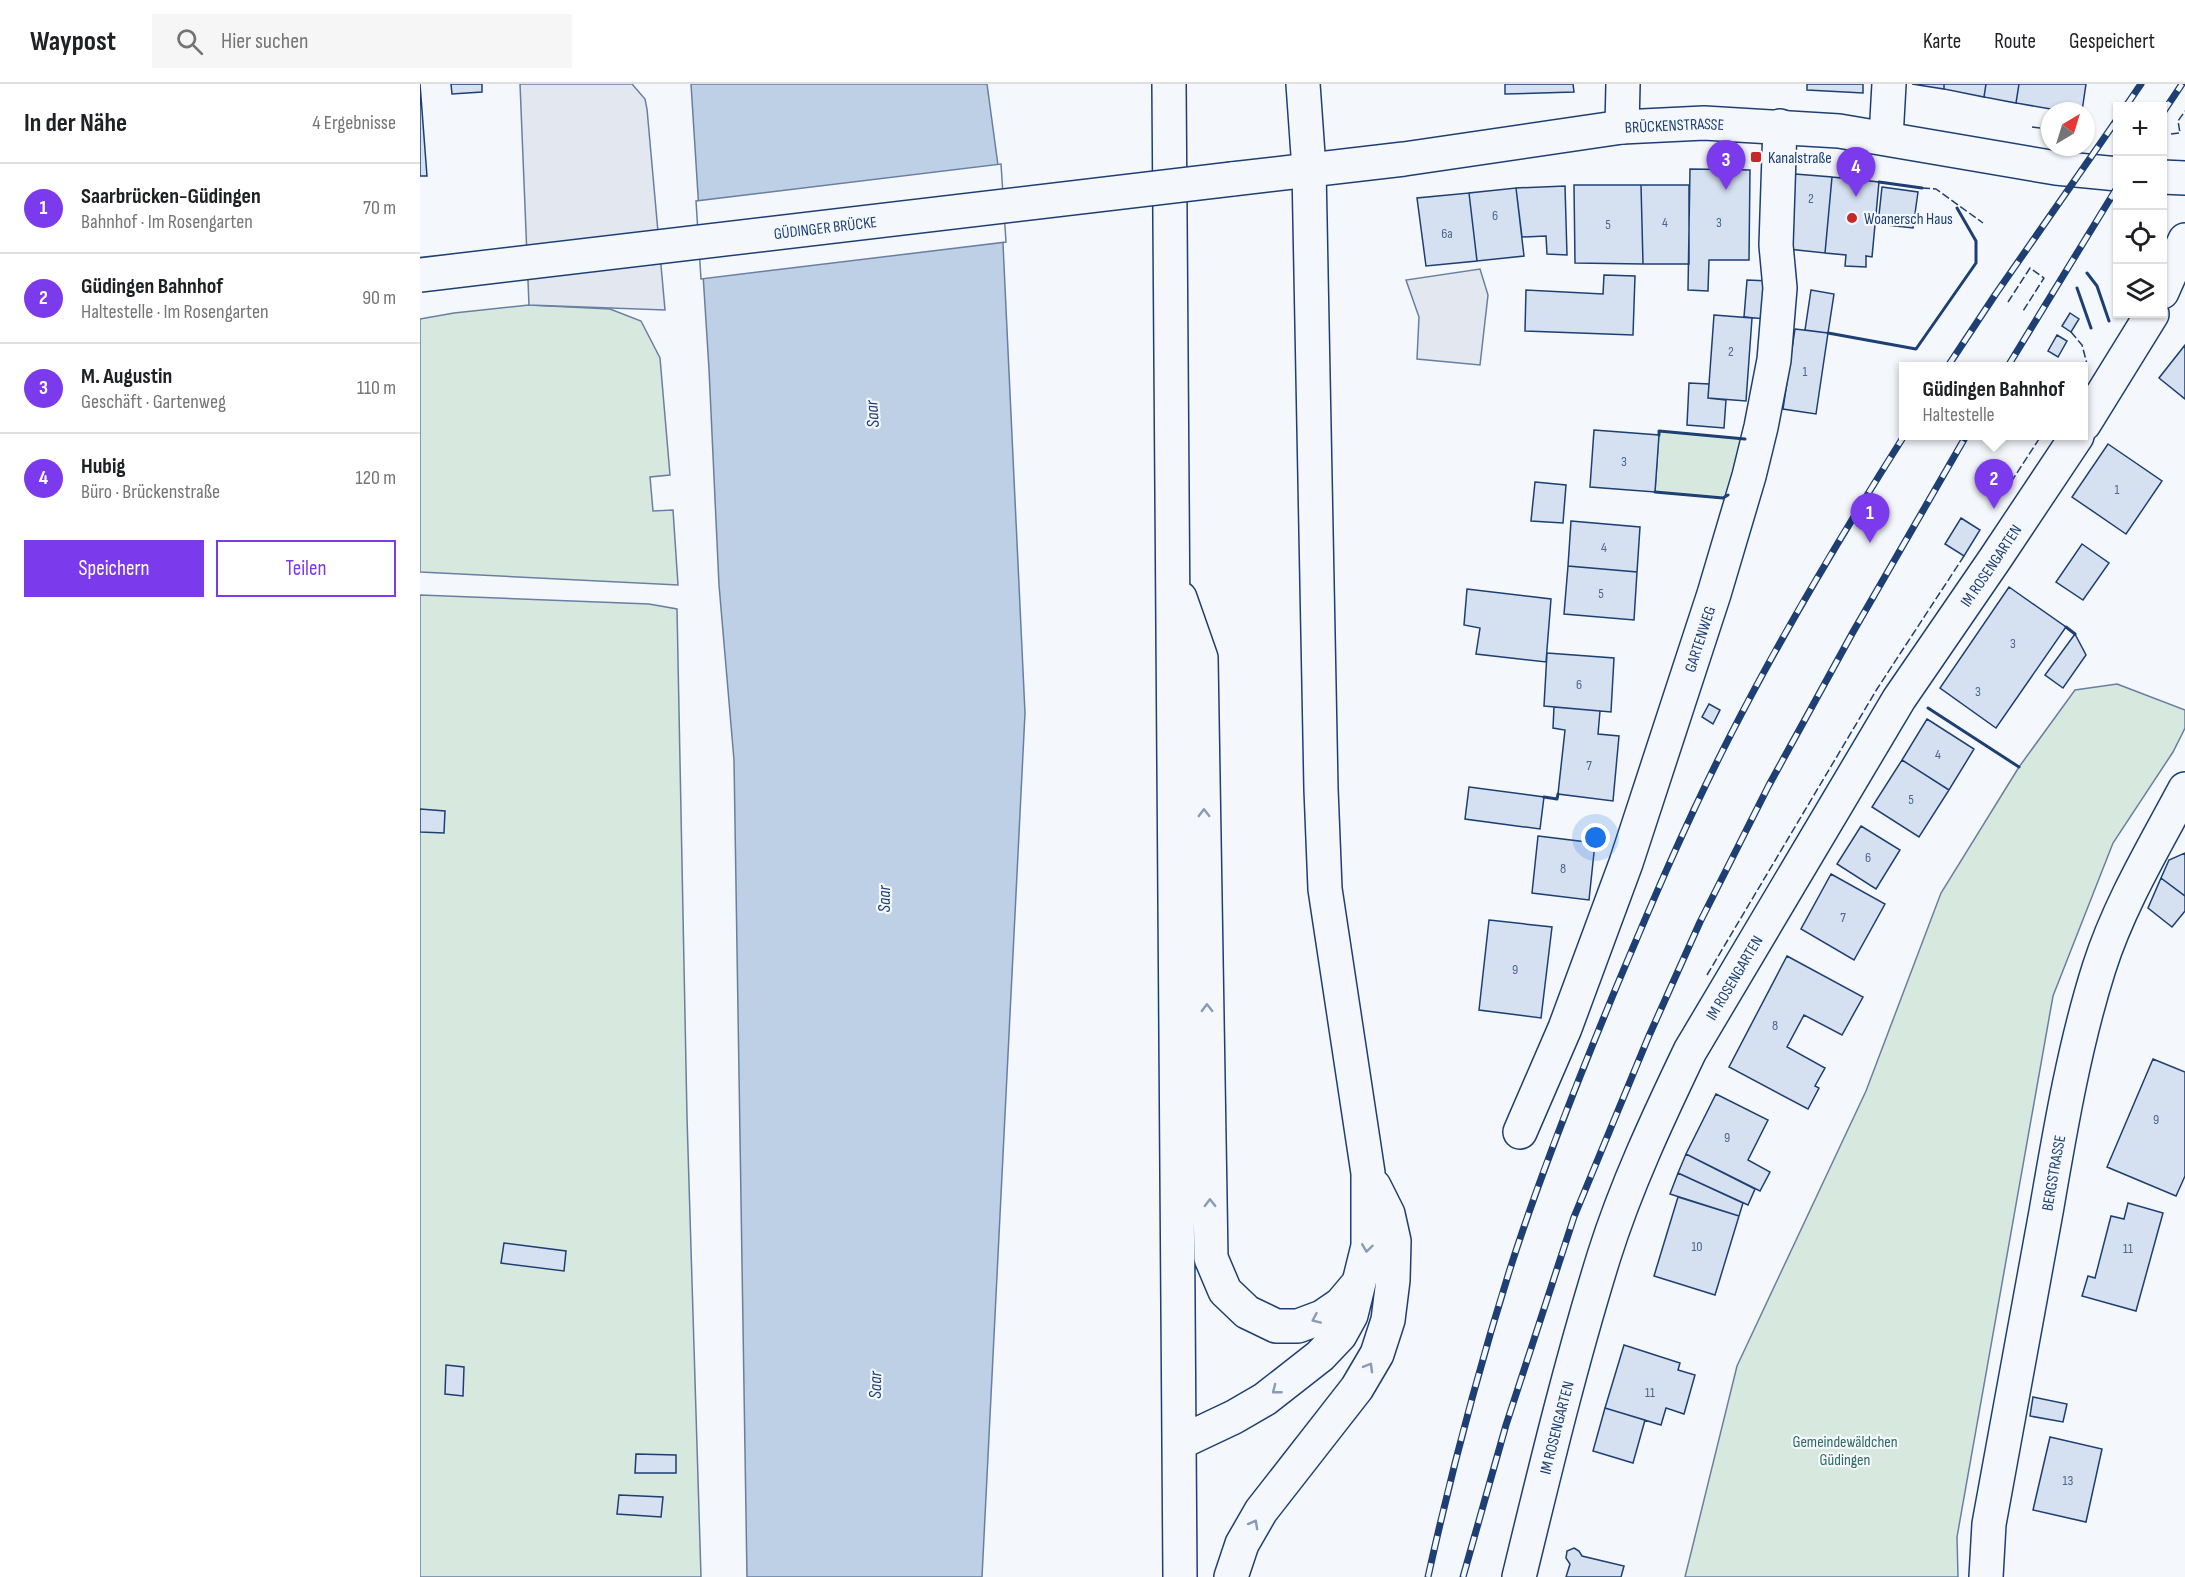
<!DOCTYPE html>
<html lang="de">
<head>
<meta charset="utf-8">
<style>
  :root { --surface:#fff; --page:#f6f6f6; --text:#202124; --muted:#757577; --line:#e0e0e0; --accent:#7c3aed }
  body { margin:0; font-family:"Sofia Sans Condensed",sans-serif; background:var(--page); color:var(--text) }
  .controls { position:absolute; right:18px; top:18px; display:grid; overflow:hidden; border-radius:0px; box-shadow:0 2px 4px #0004 }
  .controls button { width:54px; height:54px; display:grid; place-items:center; padding:0; border:0; border-bottom:2px solid var(--line); background:var(--surface); color:var(--text); font:30px sans-serif }
  .compass { position:absolute; left:1621px; top:18px; width:54px; height:54px; border-radius:50%; background:var(--surface); box-shadow:0 2px 4px #0004; rotate:38deg }
  .you { position:absolute; left:1176px; top:754px; width:21px; height:21px; margin:-15px; border:4px solid #fff; border-radius:50%; background:#1a73e8; box-shadow:0 0 0 9px #1a73e833 }
  .badge { display:grid; place-items:center; width:39px; height:39px; border-radius:50%; background:var(--accent); color:#fff; font-size:20px; font-weight:700 }
  .pin { position:absolute; translate:-50% -50px; filter:drop-shadow(0 2px 3px #0008) }
  .pin::after { content:''; position:absolute; top:32px; width:21px; height:18px; background:inherit; clip-path:polygon(0 0,100% 0,50% 100%) }
  .popup { position:absolute; left:1479px; top:278px; width:189px; height:78px; box-sizing:border-box; display:grid; place-content:center; border-radius:0px; background:var(--surface); filter:drop-shadow(0 2px 4px #0005); font-size:20px; white-space:nowrap; color:var(--muted) }
  .popup b { font-size:22px; color:var(--text) }
  .popup::after { content:''; position:absolute; left:50%; top:100%; margin-left:-12px; border:12px solid transparent; border-top-color:var(--surface) }
  .list { margin:0; padding:0; list-style:none }
  h2 { display:flex; justify-content:space-between; align-items:center; height:78px; margin:0; padding:0 24px; font-size:26px }
  h2 small { font-size:20px; font-weight:400; color:var(--muted) }
  .list li { display:grid; grid-template-columns:39px 1fr auto; gap:18px; align-items:center; box-sizing:border-box; height:90px; padding:0 24px; border-top:2px solid var(--line) }
  .list b { display:block; font-size:22px; white-space:nowrap }
  .list p { margin:0; font-size:20px; white-space:nowrap; color:var(--muted) }
  .list em { font-size:20px; font-style:normal; color:var(--muted) }
  .actions { display:flex; gap:12px; padding:18px 24px }
  .actions a { flex:1; padding:14px 0; border:2px solid var(--accent); border-radius:0px; text-align:center; font-size:21px; color:var(--accent) }
  .actions .main { background:var(--accent); color:#fff }
  .icon { flex:none; width:33px; height:33px; fill:none; stroke:currentColor; stroke-width:2; stroke-linecap:round; stroke-linejoin:round }
  .map { position:relative; flex:none; width:1765px; height:1493px; overflow:hidden }
  header { display:flex; align-items:center; gap:36px; box-sizing:border-box; height:84px; padding:0 30px; background:var(--surface); border-bottom:2px solid var(--line) }
  header strong { font-size:28px }
  nav { display:flex; gap:33px; margin-inline-start:auto; font-size:21px }
  .search { width:420px; height:54px; background:var(--page); display:flex; align-items:center; gap:15px; box-sizing:border-box; padding:0 21px; border-radius:0px; color:var(--muted); font-size:22px }
  main { display:flex }
  aside { flex:1; background:var(--surface) }
  .map>svg:first-child { display:block }
  .green { fill:#d7e8df; stroke:#687fa3; stroke-width:1.5 }
  .parking { fill:#e3e8f0; stroke:#687fa3; stroke-width:1.5 }
  .water { fill:#bed0e5; stroke:#687fa3; stroke-width:1.5 }
  .pier { fill:#f4f7fb; stroke:#687fa3; stroke-width:1.5 }
  .building { fill:#d5e0f0; stroke:#1d3f73; stroke-width:1.5 }
  .lines { fill:none; stroke-linecap:round; stroke-linejoin:round }
  .minor-casing { stroke:#1d3f73; stroke-width:36 }
  .tertiary-casing { stroke:#1d3f73; stroke-width:36 }
  .secondary-casing { stroke:#1d3f73; stroke-width:36 }
  .primary-casing { stroke:#1d3f73; stroke-width:36 }
  .minor { stroke:#f4f7fb; stroke-width:33 }
  .tertiary { stroke:#f4f7fb; stroke-width:33 }
  .secondary { stroke:#f4f7fb; stroke-width:33 }
  .primary { stroke:#f4f7fb; stroke-width:33 }
  .rail-casing { stroke:#1d3f73; stroke-width:7 }
  .rail { stroke:#f4f7fb; stroke-width:4.5; stroke-dasharray:14; stroke-linecap:butt }
  .secondary-bridge-casing { stroke:#1d3f73; stroke-width:36; stroke-linecap:butt }
  .secondary-bridge { stroke:#f4f7fb; stroke-width:33 }
  .fence { stroke:#1d3f73; stroke-width:1.5; stroke-dasharray:8 3; stroke-linecap:butt }
  .wall { stroke:#1d3f73; stroke-width:3 }
  .oneway { stroke:#889bb7 }
  .poi-dot { fill:#c62828; stroke:#f4f7fb; stroke-width:2 }
  .labels { text-anchor:middle; stroke-width:4.5; stroke-linejoin:round; paint-order:stroke }
  .number-label { font-size:14px; fill:#4b6792 }
  .street-label { font-size:16px; fill:#1d3f73; stroke:#f4f7fb }
  .poi-label { font-size:16px; fill:#1d3f73; stroke:#f4f7fb; text-anchor:start }
  .park-label { font-size:16px; fill:#2c6c60; stroke:#f4f7fb }
  .water-label { font-size:18px; font-style:italic; fill:#1d3f73; stroke:#f4f7fb }
</style>
</head>
<body>
<header>
<strong>Waypost</strong>
<div class="search"><svg class="icon" aria-label="search" viewBox="0 0 24 24"><circle cx="10" cy="10" r="6"/><path d="M15 15l6 6"/></svg>Hier suchen</div>
<nav><a>Karte</a><a>Route</a><a>Gespeichert</a></nav>
</header>
<main>
<aside>
<h2>In der Nähe<small>4 Ergebnisse</small></h2>
<ul class="list">
<li><span class="badge">1</span><div><b>Saarbrücken-Güdingen</b><p>Bahnhof · Im Rosengarten</p></div><em>70 m</em></li>
<li><span class="badge">2</span><div><b>Güdingen Bahnhof</b><p>Haltestelle · Im Rosengarten</p></div><em>90 m</em></li>
<li><span class="badge">3</span><div><b>M. Augustin</b><p>Geschäft · Gartenweg</p></div><em>110 m</em></li>
<li><span class="badge">4</span><div><b>Hubig</b><p>Büro · Brückenstraße</p></div><em>120 m</em></li>
</ul>
<div class="actions"><a class="main">Speichern</a><a>Teilen</a></div>
</aside>
<div class="map">
<svg width="1765" height="1493" viewBox="0 0 1765 1493">
  <rect width="100%" height="100%" fill="#f4f7fb"/>
  <path class="green" d="M109 221 190 225 221 237 240 274 250 391 230 393 233 427 253 426 258 501 0 488V235L34 229Z
    M1239 347 1326 355 1307 413 1303 414 1235 408Z
    M0 511 229 520 257 525 267 1033 281 1493H0Z
    M1697 600 1765 626V644L1753 668 1693 759 1633 912 1537 1453 1538 1493H1265L1317 1282 1446 1007 1521 809 1599 683 1655 606Z"/>
  <path class="parking" d="M100 0H212L225 15 227 25 245 226 109 221Z
    M1060 185 1068 211 1060 281 997 275 999 233 986 196Z"/>
  <path class="water" d="M271 0H567L580 96 605 629 562 1493H327L314 676 299 501 289 285Z"/>
  <path class="pier" d="M581 80 586 158 281 195 276 117Z"/>
  <path class="building" d="M0 0 7 92H0Z
    M31 0H62V8L32 10Z
    M1085 0H1153L1154 8 1085 10Z
    M1387 0H1443V9L1387 6Z
    M1492 0H1524V5Z
    M1524 0H1566L1564 13 1524 5Z
    M1566 0H1599L1596 19 1564 13Z
    M1599 0H1666L1662 27H1642L1596 19Z
    M1270 85 1330 86 1329 176H1289L1288 207 1268 206Z
    M1375 90 1412 93 1405 169 1368 165Z
    M1412 93 1459 98 1452 173 1446 172V183L1425 182 1426 171 1405 169Z
    M1154 101H1221L1223 180 1155 179Z
    M1221 101H1269V180H1223Z
    M1145 102 1147 171 1127 170 1126 152 1102 153 1096 104Z
    M1462 103 1498 108 1493 144 1458 140Z
    M1096 104 1104 172 1057 177 1049 109Z
    M1049 109 1057 177 1006 182 997 114Z
    M1184 191 1215 192 1213 251 1105 247 1106 206 1183 210Z
    M1327 196 1349 197 1346 235 1324 233Z
    M1391 206 1414 210 1408 249 1385 246Z
    M1650 229 1659 235 1651 248 1642 242Z
    M1294 231 1332 234 1326 317 1288 314Z
    M1375 245 1408 249 1396 330 1363 325Z
    M1637 251 1647 257 1638 273 1628 267Z
    M1765 261V315L1739 294Z
    M1269 299 1289 300 1288 314 1306 316 1304 344 1267 341Z
    M1174 346 1239 351 1235 408 1170 403Z
    M1688 360 1742 397 1706 450 1652 413Z
    M1115 398 1146 401 1143 439 1111 437Z
    M1541 434 1560 446 1544 472 1525 460Z
    M1151 437 1220 443 1217 488 1148 482Z
    M1662 460 1689 479 1663 516 1636 498Z
    M1148 482 1217 488 1214 536 1144 530Z
    M1589 503 1646 543 1576 644 1520 604Z
    M1047 505 1131 515 1126 578 1056 570 1060 544 1044 541Z
    M1655 550 1666 571 1643 604 1625 591Z
    M1127 569 1194 574 1191 628 1124 622Z
    M1289 620 1300 626 1293 640 1282 633Z
    M1134 623 1180 627 1178 650 1199 652 1193 717 1138 710 1145 646 1133 644Z
    M1507 635 1554 665 1529 706 1482 676Z
    M1482 676 1529 706 1499 753 1452 723Z
    M1049 703 1124 713 1120 745 1045 735Z
    M0 725 25 727 24 749 0 748Z
    M1441 742 1480 766 1456 805 1417 780Z
    M1118 752 1175 759 1169 816 1112 809Z
    M1765 769V812L1741 794 1749 776Z
    M1411 790 1465 820 1434 876 1381 845Z
    M1741 794 1765 812V827L1752 843 1728 824Z
    M1069 836 1132 843 1121 934 1059 926Z
    M1367 872 1443 913 1422 951 1384 931 1367 963 1405 984 1395 1002 1399 1004 1388 1025 1309 983Z
    M1733 975 1765 988V1092L1756 1112 1687 1083Z
    M1296 1010 1348 1036 1328 1076 1350 1088 1340 1107 1266 1070Z
    M1266 1070 1335 1105 1328 1121 1258 1089Z
    M1258 1089 1323 1119 1319 1132 1250 1110Z
    M1258 1113 1319 1132 1295 1211 1234 1192Z
    M1708 1119 1743 1129 1716 1227 1662 1212 1668 1192 1675 1194 1691 1132 1704 1135Z
    M84 1159 146 1167 144 1187 81 1179Z
    M1204 1261 1260 1279 1258 1286 1275 1291 1264 1330 1246 1324 1241 1341 1185 1324Z
    M26 1281 44 1283 43 1312 25 1310Z
    M1613 1313 1647 1320 1643 1338 1610 1332Z
    M1185 1324 1225 1336 1213 1379 1173 1367Z
    M1630 1353 1682 1365 1666 1438 1613 1426Z
    M216 1370 256 1371V1389H215Z
    M199 1411 243 1413 241 1433 197 1430Z
    M1154 1464 1159 1467 1162 1472 1204 1482 1201 1493H1146L1150 1480 1146 1474 1147 1467Z"/>
  <g class="lines">
    <defs>
      <g id="minor">
        <path d="M1202 43 1203 0"/>
        <path d="M1466 54 1469 0"/>
        <path id="s1" d="M1100 1048 1145 944 1206 779 1294 510 1329 392 1341 343 1354 276 1360 204 1356 161 1360 42"/>
        <path id="s2" d="M1566 1493 1569 1440C1588 1336 1607 1232 1626 1128 1640 1047 1654 963 1679 884 1699 821 1734 763 1765 705"/>
      </g>
      <g id="tertiary">
        <path d="M1742 208 1765 156"/>
        <path d="M1664 340 1732 230"/>
        <path id="s3" d="M1099 1493C1125 1386 1151 1278 1184 1172 1206 1102 1238 1034 1270 967L1479 615 1575 475 1657 352"/>
      </g>
      <g id="secondary">
        <path d="M1742 93 1765 94"/>
        <path id="s4" d="M812 95 984 75 1202 43 1284 39 1419 47 1636 84 1698 90"/>
      </g>
      <path id="primary" d="M749 0 760 1493
        M760 514 781 574 791 1174 805 1207 827 1228 856 1242H878L902 1233 921 1220 937 1201
        M759 1359 814 1333 845 1315 900 1272 920 1251 931 1231 948 1162V1089L905 805 901 705 889 85 883 0
        M811 1493 822 1460 841 1427 937 1304 957 1270 968 1236 973 1196 974 1157 968 1130 954 1102"/>
    </defs>
    <use href="#minor" class="minor-casing"/>
    <use href="#tertiary" class="tertiary-casing"/>
    <use href="#secondary" class="secondary-casing"/>
    <use href="#primary" class="primary-casing"/>
    <use href="#minor" class="minor"/>
    <use href="#tertiary" class="tertiary"/>
    <use href="#secondary" class="secondary"/>
    <use href="#primary" class="primary"/>
    <defs>
      <path id="rail" d="M1706 22 1721 0
        M1742 30 1762 0
        M1528 282 1575 211 1698 34
        M1588 282 1698 102
        M1008 1493C1031 1389 1058 1287 1090 1185 1121 1088 1159 993 1198 899 1233 816 1268 734 1309 654 1362 550 1422 450 1484 352
        M1043 1493 1086 1341 1154 1133 1228 954 1280 838 1349 701 1433 548 1546 352"/>
    </defs>
    <use href="#rail" class="rail-casing"/>
    <use href="#rail" class="rail"/>
    <defs>
      <g id="secondary-bridge">
        <path id="s5" d="M0 191 812 95"/>
      </g>
    </defs>
    <use href="#secondary-bridge" class="secondary-bridge-casing"/>
    <use href="#secondary-bridge" class="secondary-bridge"/>
    <path class="fence" d="M1612 43 1630 45
      M1751 50 1760 49 1758 37 1765 27
      M1502 104 1516 105 1563 139
      M1588 218 1610 184 1624 194 1603 227
      M1651 248 1662 261 1667 280 1664 285
      M1591 398 1621 352
      M1287 891 1457 605 1544 472"/>
    <path class="wall" d="M1459 98 1502 104
      M1667 189 1677 202 1689 237
      M1657 204 1671 244
      M1408 249 1496 265 1556 179V157L1537 124
      M1239 351V347L1325 355
      M1235 408 1303 414 1308 411
      M1646 543 1655 550
      M1508 624 1599 683
      M1124 713 1137 715 1138 710"/>
  </g>
  <defs><path id="oneway-chevron" d="M-2-3.5L2.5 0L-2 3.5" fill="none" stroke-width="1.6" stroke-linecap="round" stroke-linejoin="round" transform="scale(1.5)"/></defs>
  <g class="oneway">
    <use href="#oneway-chevron" transform="translate(784 729) rotate(-91)"/>
    <use href="#oneway-chevron" transform="translate(787 924) rotate(-91)"/>
    <use href="#oneway-chevron" transform="translate(790 1119) rotate(-91)"/>
    <use href="#oneway-chevron" transform="translate(947 1164) rotate(98)"/>
    <use href="#oneway-chevron" transform="translate(896 1235) rotate(156)"/>
    <use href="#oneway-chevron" transform="translate(949 1283) rotate(-60)"/>
    <use href="#oneway-chevron" transform="translate(856 1306) rotate(142)"/>
    <use href="#oneway-chevron" transform="translate(834 1440) rotate(-61)"/>
  </g>
  <g class="poi-dot">
    <rect x="1330" y="67" width="12" height="12" rx="3"/>
    <circle cx="1432" cy="134" r="6"/>
  </g>
  <g class="labels">
    <g class="number-label">
      <text x="1391" y="119">2</text>
      <text x="1075" y="136">6</text>
      <text x="1245" y="143">4</text>
      <text x="1299" y="143">3</text>
      <text x="1188" y="145">5</text>
      <text x="1027" y="154">6a</text>
      <text x="1311" y="272">2</text>
      <text x="1385" y="292">1</text>
      <text x="1204" y="382">3</text>
      <text x="1697" y="410">1</text>
      <text x="1184" y="468">4</text>
      <text x="1181" y="514">5</text>
      <text x="1593" y="564">3</text>
      <text x="1159" y="605">6</text>
      <text x="1558" y="612">3</text>
      <text x="1518" y="675">4</text>
      <text x="1169" y="686">7</text>
      <text x="1491" y="720">5</text>
      <text x="1448" y="778">6</text>
      <text x="1143" y="789">8</text>
      <text x="1423" y="838">7</text>
      <text x="1095" y="890">9</text>
      <text x="1355" y="946">8</text>
      <text x="1736" y="1040">9</text>
      <text x="1307" y="1058">9</text>
      <text x="1277" y="1167">10</text>
      <text x="1708" y="1169">11</text>
      <text x="1230" y="1313">11</text>
      <text x="1648" y="1401">13</text>
    </g>
    <g class="street-label">
      <text dy="6" stroke="none"><textPath href="#s4" startOffset="446">BRÜCKENSTRASSE</textPath></text>
      <text dy="6" stroke="none"><textPath href="#s5" startOffset="408">GÜDINGER BRÜCKE</textPath></text>
      <text dy="6" stroke="none"><textPath href="#s3" startOffset="1126">IM ROSENGARTEN</textPath></text>
      <text dy="6" stroke="none"><textPath href="#s1" startOffset="525">GARTENWEG</textPath></text>
      <text dy="6" stroke="none"><textPath href="#s3" startOffset="640">IM ROSENGARTEN</textPath></text>
      <text dy="6" stroke="none"><textPath href="#s2" startOffset="410">BERGSTRASSE</textPath></text>
      <text dy="6" stroke="none"><textPath href="#s3" startOffset="154">IM ROSENGARTEN</textPath></text>
    </g>
    <g class="poi-label">
      <text x="1348" y="79">Kanalstraße</text>
      <text x="1444" y="140">Woanersch Haus</text>
    </g>
    <g class="park-label">
      <text x="1425" y="1363">Gemeindewäldchen<tspan x="1425" dy="18">Güdingen</tspan></text>
    </g>
    <g class="water-label">
      <text transform="translate(452 330) rotate(-94)" y="6">Saar</text>
      <text transform="translate(464 815) rotate(-90)" y="6">Saar</text>
      <text transform="translate(455 1301) rotate(-89)" y="6">Saar</text>
    </g>
  </g>
</svg>
<div class="controls">
<button>+</button>
<button>−</button>
<button><svg class="icon" aria-label="locate" viewBox="0 0 24 24"><circle cx="12" cy="12" r="6"/><path d="M12 2v4M12 18v4M2 12h4M18 12h4"/></svg></button>
<button><svg class="icon" aria-label="layers" viewBox="0 0 24 24"><path d="M12 4l9 5-9 5-9-5zM3 14l9 5 9-5"/></svg></button>
</div>
<svg class="compass" viewBox="-18 -18 36 36"><path d="M0-13l5 13h-10z" fill="#e53935"/><path d="M0 13l5-13h-10z" fill="#757577"/></svg>
<div class="you"></div>
<div class="pin badge" style="left:1450px;top:459px">1</div>
<div class="pin badge" style="left:1574px;top:425px">2</div>
<div class="popup"><b>Güdingen Bahnhof</b>Haltestelle</div>
<div class="pin badge" style="left:1306px;top:106px">3</div>
<div class="pin badge" style="left:1436px;top:113px">4</div>
</div>
</main>
</body>
</html>
